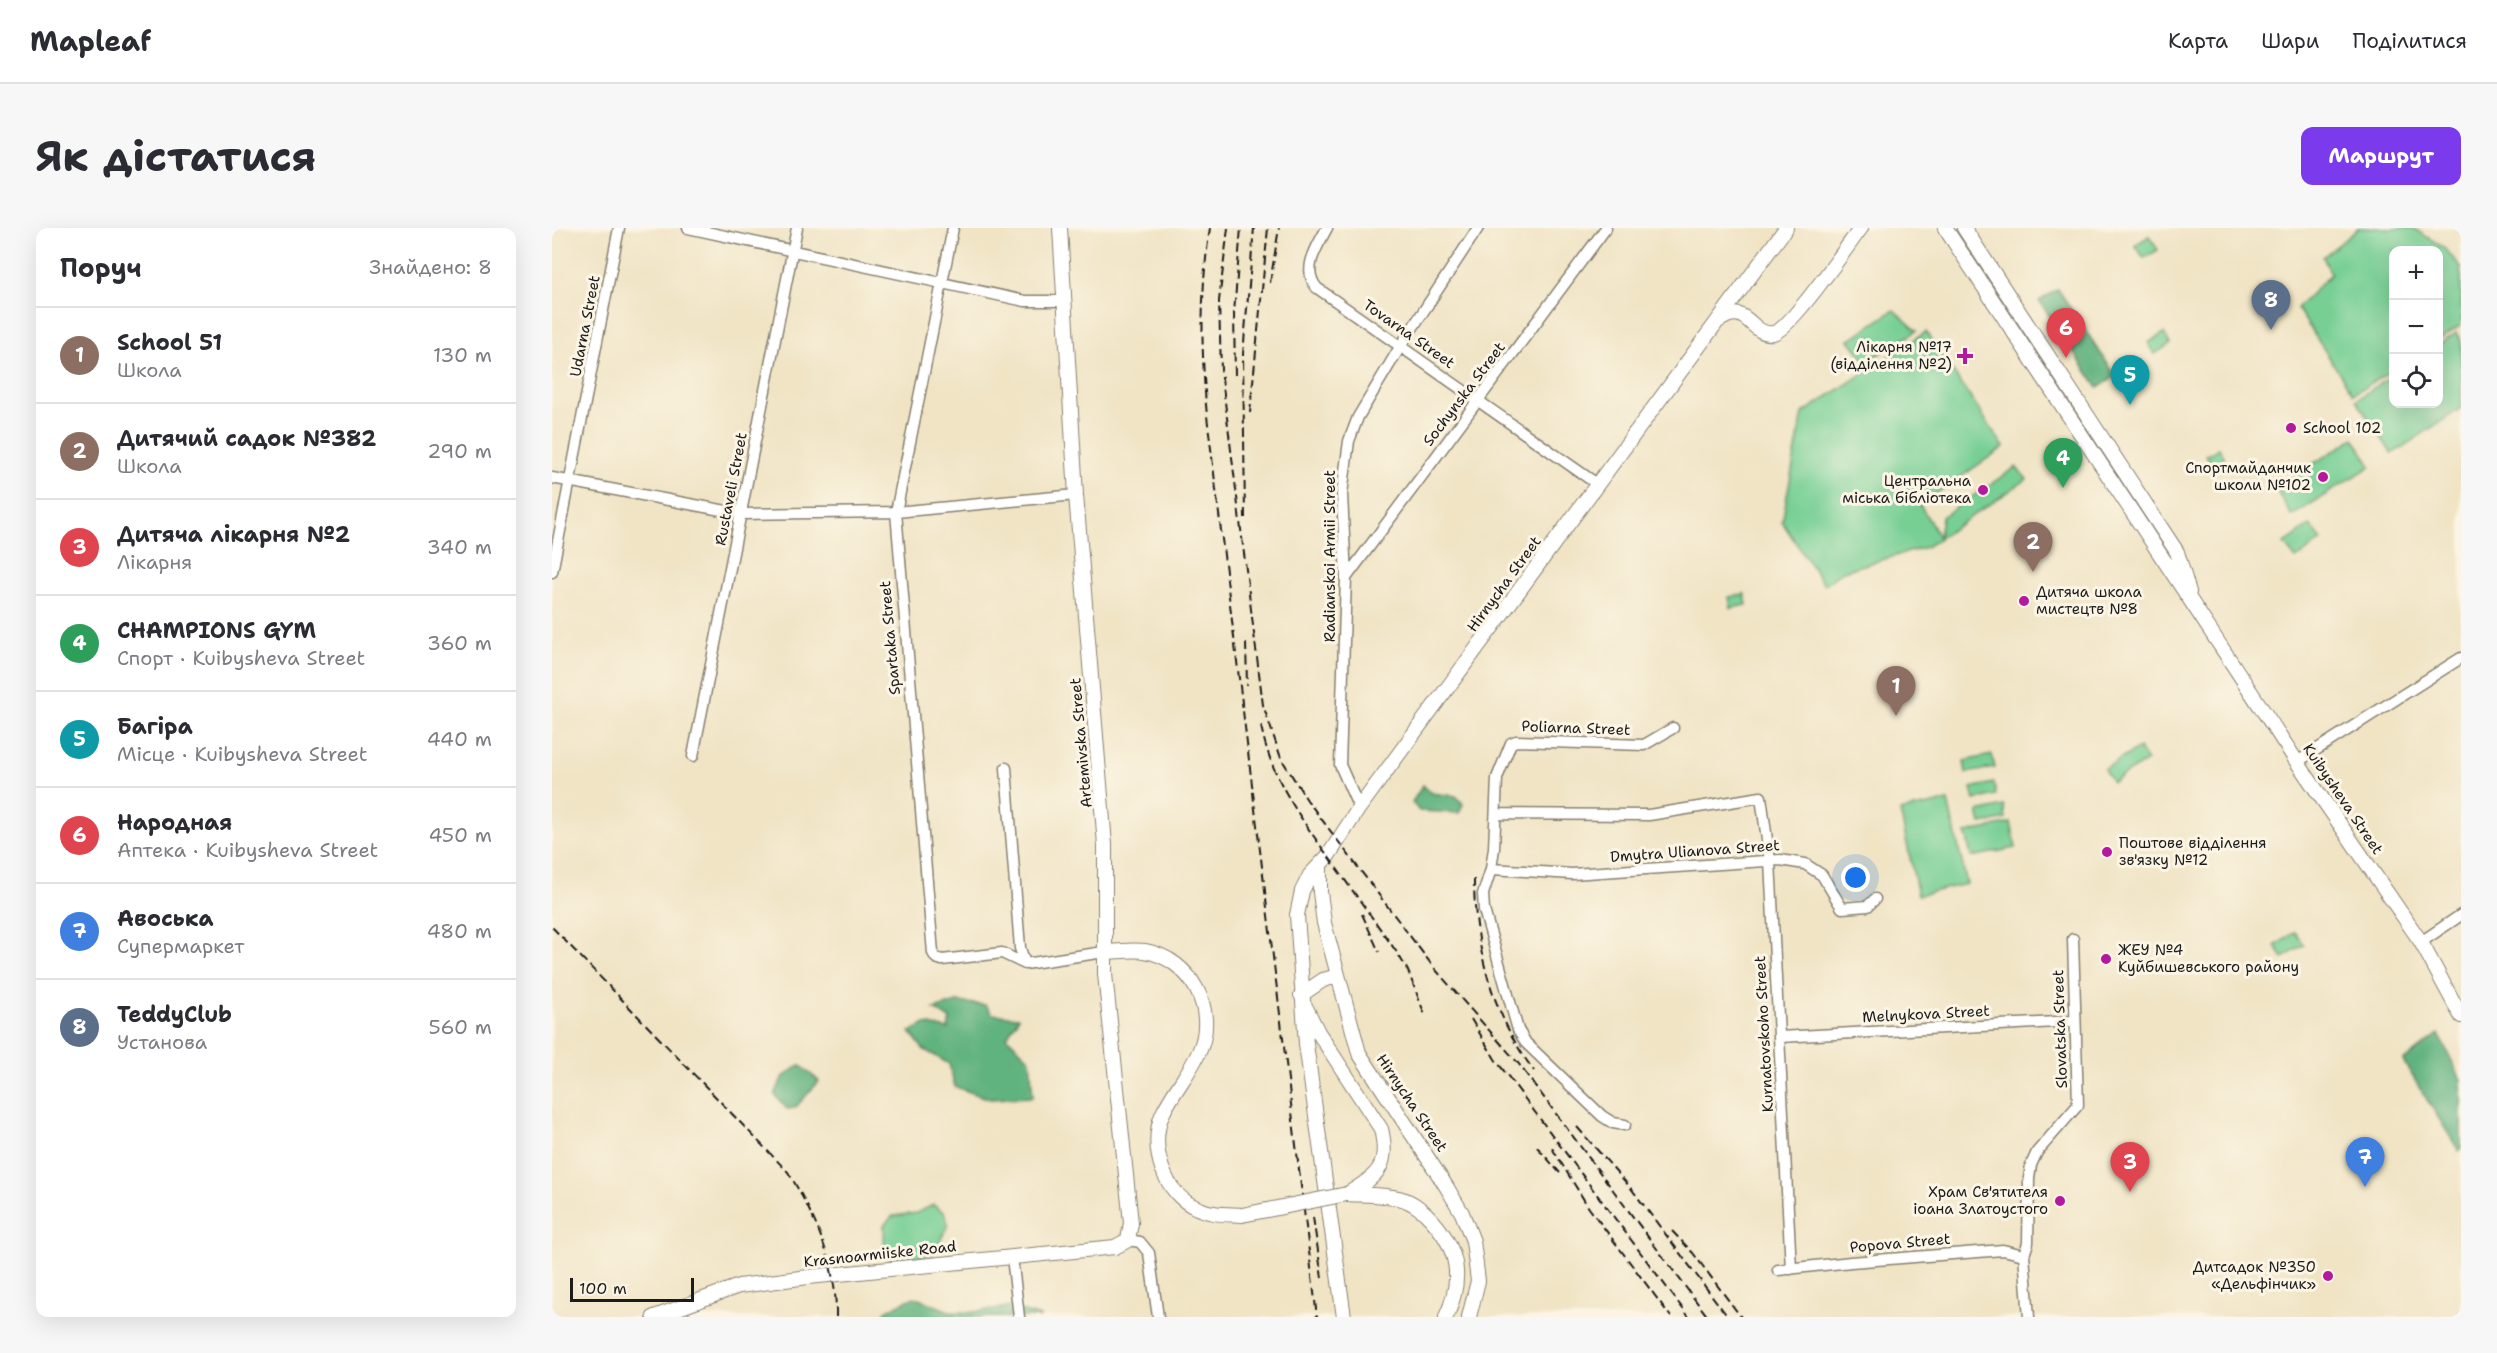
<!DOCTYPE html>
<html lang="uk">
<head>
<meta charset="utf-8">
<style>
  :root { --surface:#fff; --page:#f7f7f7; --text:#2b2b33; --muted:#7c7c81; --line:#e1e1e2; --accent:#7c3aed }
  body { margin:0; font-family:"Shantell Sans",sans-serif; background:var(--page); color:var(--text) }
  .controls { position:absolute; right:18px; top:18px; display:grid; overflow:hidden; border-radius:12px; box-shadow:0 6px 24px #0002 }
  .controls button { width:54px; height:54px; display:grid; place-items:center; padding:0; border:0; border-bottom:2px solid var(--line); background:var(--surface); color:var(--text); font:30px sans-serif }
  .scale { position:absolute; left:18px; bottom:15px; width:124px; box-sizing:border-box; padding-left:6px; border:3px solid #1c1c1c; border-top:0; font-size:16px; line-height:21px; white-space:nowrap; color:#1c1c1c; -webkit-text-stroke:4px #fcf5e5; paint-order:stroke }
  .you { position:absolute; left:1304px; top:650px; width:21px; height:21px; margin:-15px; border:4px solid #fff; border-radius:50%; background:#1a73e8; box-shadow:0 0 0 9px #1a73e833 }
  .badge { display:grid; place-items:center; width:39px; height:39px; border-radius:50%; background:var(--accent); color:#fff; font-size:20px; font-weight:700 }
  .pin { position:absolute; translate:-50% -50px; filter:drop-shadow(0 2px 3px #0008) }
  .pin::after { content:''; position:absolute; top:32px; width:21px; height:18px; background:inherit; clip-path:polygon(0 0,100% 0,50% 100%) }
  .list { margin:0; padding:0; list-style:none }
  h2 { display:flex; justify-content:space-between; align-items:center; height:78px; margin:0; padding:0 24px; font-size:26px }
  h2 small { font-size:20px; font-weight:400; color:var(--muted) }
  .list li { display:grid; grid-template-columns:39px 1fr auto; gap:18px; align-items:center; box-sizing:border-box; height:96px; padding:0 24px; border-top:2px solid var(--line) }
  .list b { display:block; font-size:22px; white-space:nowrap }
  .list p { margin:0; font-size:20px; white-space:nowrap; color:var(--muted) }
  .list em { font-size:20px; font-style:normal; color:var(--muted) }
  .icon { flex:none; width:33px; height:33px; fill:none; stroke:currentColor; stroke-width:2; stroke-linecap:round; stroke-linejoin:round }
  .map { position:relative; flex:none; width:1909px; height:1089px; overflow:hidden; border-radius:12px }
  header { display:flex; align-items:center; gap:36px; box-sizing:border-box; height:84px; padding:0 30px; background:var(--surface); border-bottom:2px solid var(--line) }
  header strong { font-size:28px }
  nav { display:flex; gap:33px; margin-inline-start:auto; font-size:21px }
  .intro { display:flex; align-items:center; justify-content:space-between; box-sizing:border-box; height:144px; padding:0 36px }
  h1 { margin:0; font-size:42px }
  .button { padding:15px 27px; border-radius:12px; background:var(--accent); color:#fff; font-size:21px; font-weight:700 }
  main { display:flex; gap:36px; padding:0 36px }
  aside { flex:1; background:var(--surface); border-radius:12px; box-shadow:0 6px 24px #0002 }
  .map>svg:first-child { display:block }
  .green { fill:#77cf94; stroke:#4a7658; stroke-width:1.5 }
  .forest { fill:#61b27e; stroke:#3e674d; stroke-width:1.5 }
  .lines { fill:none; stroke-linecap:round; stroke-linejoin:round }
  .minor-casing { stroke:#868070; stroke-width:13 }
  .major-casing { stroke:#868070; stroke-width:16 }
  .minor { stroke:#fff; stroke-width:10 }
  .major { stroke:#fff; stroke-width:14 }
  .rail { stroke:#1c1c1c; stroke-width:2; stroke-dasharray:9 4.5; stroke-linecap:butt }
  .major-bridge-casing { stroke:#868070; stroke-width:16; stroke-linecap:butt }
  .major-bridge { stroke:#fff; stroke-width:14 }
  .poi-dot { fill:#b5179e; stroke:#fcf5e5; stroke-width:2 }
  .labels { text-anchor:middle; stroke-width:6; stroke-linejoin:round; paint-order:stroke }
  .street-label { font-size:15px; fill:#1c1c1c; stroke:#fcf5e5 }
  .poi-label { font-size:15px; fill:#1c1c1c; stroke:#fcf5e5; text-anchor:end }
</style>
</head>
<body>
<header>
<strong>Mapleaf</strong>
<nav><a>Карта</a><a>Шари</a><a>Поділитися</a></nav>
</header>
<div class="intro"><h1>Як дістатися</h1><a class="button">Маршрут</a></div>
<main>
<aside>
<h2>Поруч<small>Знайдено: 8</small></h2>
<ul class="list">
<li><span class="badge" style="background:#8d6e63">1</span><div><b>School 51</b><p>Школа</p></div><em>130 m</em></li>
<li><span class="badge" style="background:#8d6e63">2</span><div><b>Дитячий садок №382</b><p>Школа</p></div><em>290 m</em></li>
<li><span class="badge" style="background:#e0444e">3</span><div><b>Дитяча лікарня №2</b><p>Лікарня</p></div><em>340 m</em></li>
<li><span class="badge" style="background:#2e9e5b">4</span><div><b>CHAMPIONS GYM</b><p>Спорт · Kuibysheva Street</p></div><em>360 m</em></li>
<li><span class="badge" style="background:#0f9aa8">5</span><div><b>Багіра</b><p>Місце · Kuibysheva Street</p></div><em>440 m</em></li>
<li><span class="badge" style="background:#e0444e">6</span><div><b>Народная</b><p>Аптека · Kuibysheva Street</p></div><em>450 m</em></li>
<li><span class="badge" style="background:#3f7fe0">7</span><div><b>Авоська</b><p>Супермаркет</p></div><em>480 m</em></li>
<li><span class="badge" style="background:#5c6f8a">8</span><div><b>TeddyClub</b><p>Установа</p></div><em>560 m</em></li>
</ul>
</aside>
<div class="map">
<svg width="1909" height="1089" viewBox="0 0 1909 1089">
  <rect width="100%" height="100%" fill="#fcf5e5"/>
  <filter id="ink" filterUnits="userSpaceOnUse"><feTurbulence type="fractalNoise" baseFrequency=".0167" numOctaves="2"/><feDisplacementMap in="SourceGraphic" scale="12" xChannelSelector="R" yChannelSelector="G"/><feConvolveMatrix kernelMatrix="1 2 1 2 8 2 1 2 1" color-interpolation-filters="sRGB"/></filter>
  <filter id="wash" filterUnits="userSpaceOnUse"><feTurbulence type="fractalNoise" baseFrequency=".008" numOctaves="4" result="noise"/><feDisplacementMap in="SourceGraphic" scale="24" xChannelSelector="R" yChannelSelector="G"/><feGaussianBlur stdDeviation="1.35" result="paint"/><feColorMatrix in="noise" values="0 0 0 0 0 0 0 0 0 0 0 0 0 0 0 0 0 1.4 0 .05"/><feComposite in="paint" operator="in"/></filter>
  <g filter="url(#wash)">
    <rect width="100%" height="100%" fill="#f0e4c5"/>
    <path class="green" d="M1807 0H1861L1891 19 1909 39V97L1887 112 1886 22H1842L1841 142 1801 166 1745 80 1779 46 1771 29Z
      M1597 8 1606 22 1592 30 1583 17Z
      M1342 82 1365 103 1314 134 1297 112Z
      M1374 104 1452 219 1368 277 1387 309 1390 289 1464 239 1475 251 1374 319 1291 343 1272 357 1230 294 1251 185Z
      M1612 105 1618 116 1603 126 1596 115Z
      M1904 105 1909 113V180L1840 226 1804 172 1841 147 1842 176H1886L1887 117Z
      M1802 210 1819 238 1740 288 1723 260Z
      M1667 220 1673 230 1660 237 1654 227Z
      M1758 297 1770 312 1744 331 1732 316Z
      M1193 366 1195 377 1179 380 1177 369Z
      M1587 520 1595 533 1560 554 1552 541Z
      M1440 527 1443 540 1414 545 1412 533Z
      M1442 555 1444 567 1422 572 1419 560Z
      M1396 573 1415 656 1366 667 1348 583Z
      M1452 578 1454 591 1429 596 1426 584Z
      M1459 595 1464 620 1419 629 1414 605Z
      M1743 704 1752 717 1731 730 1723 718Z
      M381 977 392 984 396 997 382 1026 342 1034C329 1029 333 1009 332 997L341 988 365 985Z"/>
    <path class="forest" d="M1506 61 1564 148 1546 160 1487 73Z
      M871 557 879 565 904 568 911 576 907 585 867 583 860 574Z
      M405 774 434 777 440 786 467 789 455 809 478 831 481 869 438 871 403 859 397 836 371 821 358 804 373 796 396 801 398 791 382 781Z
      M1887 806 1909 852V922L1907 923 1851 833Z
      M248 837 267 853 243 880 235 881 223 867 230 850Z
      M362 1069 400 1084H420L457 1079 489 1089H329L335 1082Z"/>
  </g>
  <g filter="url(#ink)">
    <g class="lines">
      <defs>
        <path id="minor" d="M136 0 473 73H511
          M401 0 344 284 381 725 384 730 390 732 450 725 473 736 552 724
          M775 0C765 19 749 41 765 60L1045 256
          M0 250 190 286 344 284 524 267
          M0 344 67 0
          M794 350 1054 0
          M141 528 245 0
          M1745 534 1909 430
          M454 540 468 720 473 736
          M807 580 788 537 794 350 790 266 797 213 806 189 848 119 926 0
          M945 586 1097 587 1209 569 1218 633 1239 1041
          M939 641 1020 646 1228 632 1253 636 1270 647 1290 680 1316 678 1323 671
          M1869 714 1909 687
          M1228 809 1522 793
          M1073 897 1061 895 1050 888 974 815 966 802 932 682 931 666 939 641 942 620 945 550 959 515 964 513 1092 517 1121 500
          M576 1012 588 1014 597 1025 606 1089
          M460 1029 467 1089
          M1226 1042 1299 1034 1451 1022 1472 1027
          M1477 1089 1472 1027 1476 1015 1477 950 1479 937 1485 924 1526 877 1521 711"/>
        <path id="major" d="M1393 0 1745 534 1869 714 1909 788
          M1412 0 1625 324 1637 364
          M1168 92C1196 73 1198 108 1221 105 1237 103 1296 17 1309 0
          M768 637V664L772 695 807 825 894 958 910 985 921 1013 926 1053 917 1089
          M552 724C565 724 580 721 593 723 639 731 666 782 647 824 637 846 620 865 610 887 597 920 612 966 645 980 660 987 675 986 690 987
          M749 767 771 752 786 748
          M753 778 766 804 829 901C838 938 826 948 795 966
          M795 966C813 967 833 966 850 971 861 974 873 984 880 992 907 1022 911 1052 894 1089
          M102 1089 187 1058 256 1049 563 1019 576 1012 579 995 553 746V617L524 267 508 0
          M792 1089 754 816 745 687 750 663 758 647 776 628 807 580 1234 0"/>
      </defs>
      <use href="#minor" class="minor-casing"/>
      <use href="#major" class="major-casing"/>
      <use href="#minor" class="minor"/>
      <use href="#major" class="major"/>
      <path class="rail" d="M658 0C648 63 649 124 655 188L765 1089
        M676 0 667 73 669 142 711 477 729 530 755 572 883 741 966 835 1156 1089
        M718 55 727 0
        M683 147 682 85 689 0
        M698 185 716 0
        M693 290 691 126 702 0
        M694 415 695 457
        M709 498C719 549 746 587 776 628 799 661 823 693 846 726L856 743 873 787
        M922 651C922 719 941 788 982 843
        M810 686 827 724
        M0 699 236 944C263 988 285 1036 284 1089
        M919 791 943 831 1137 1089
        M1025 899 1078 959 1176 1089
        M985 919 1008 945
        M1000 920 1037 980 1119 1089
        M761 989 770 1050
        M1120 1003 1141 1025 1189 1089"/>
      <defs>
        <path id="major-bridge" d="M690 987 795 966"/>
      </defs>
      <use href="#major-bridge" class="major-bridge-casing"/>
      <use href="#major-bridge" class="major-bridge"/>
    </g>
  </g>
  <g class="poi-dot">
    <path d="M1410 119h6v6h6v6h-6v6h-6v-6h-6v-6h6z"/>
    <circle cx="1739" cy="200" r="6"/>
    <circle cx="1771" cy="249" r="6"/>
    <circle cx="1431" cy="262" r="6"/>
    <circle cx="1472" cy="373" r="6"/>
    <circle cx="1555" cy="624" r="6"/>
    <circle cx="1554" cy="731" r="6"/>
    <circle cx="1508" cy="973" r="6"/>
    <circle cx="1776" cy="1048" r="6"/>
  </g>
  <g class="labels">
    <g class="street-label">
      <text transform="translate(33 98) rotate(-79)" y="5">Udarna Street</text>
      <text transform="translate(857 106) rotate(35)" y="5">Tovarna Street</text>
      <text transform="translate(912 166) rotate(-53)" y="5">Sochynska Street</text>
      <text transform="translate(179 261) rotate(-79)" y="5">Rustaveli Street</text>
      <text transform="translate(778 328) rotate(-90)" y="5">Radianskoi Armii Street</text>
      <text transform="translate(952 356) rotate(-54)" y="5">Hirnycha Street</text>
      <text transform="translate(338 410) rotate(-95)" y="5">Spartaka Street</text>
      <text transform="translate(1024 500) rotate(2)" y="5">Poliarna Street</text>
      <text transform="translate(529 515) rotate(-95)" y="5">Artemivska Street</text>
      <text transform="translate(1791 571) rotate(56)" y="5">Kuibysheva Street</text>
      <text transform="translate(1143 623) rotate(-4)" y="5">Dmytra Ulianova Street</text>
      <text transform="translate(1374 786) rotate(-3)" y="5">Melnykova Street</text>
      <text transform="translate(1508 801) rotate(-92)" y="5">Slovatska Street</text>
      <text transform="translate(1212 806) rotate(-93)" y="5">Kurnatovskoho Street</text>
      <text transform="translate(860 875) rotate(56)" y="5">Hirnycha Street</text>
      <text transform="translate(1348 1015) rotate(-5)" y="5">Popova Street</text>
      <text transform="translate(328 1026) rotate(-6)" y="5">Krasnoarmiiske Road</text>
    </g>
    <g class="poi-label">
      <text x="1400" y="124">Лікарня №17<tspan x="1400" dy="17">(відділення №2)</tspan></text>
      <text x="1751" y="205" text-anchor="start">School 102</text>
      <text x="1759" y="245">Спортмайданчик<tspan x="1759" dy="17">школи №102</tspan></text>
      <text x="1419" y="258">Центральна<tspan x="1419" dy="17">міська бібліотека</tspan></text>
      <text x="1484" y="369" text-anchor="start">Дитяча школа<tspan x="1484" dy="17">мистецтв №8</tspan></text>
      <text x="1567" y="620" text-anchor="start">Поштове відділення<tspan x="1567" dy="17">зв'язку №12</tspan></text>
      <text x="1566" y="727" text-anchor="start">ЖЕУ №4<tspan x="1566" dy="17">Куйбишевського району</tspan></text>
      <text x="1496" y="969">Храм Св'ятителя<tspan x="1496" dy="17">іоана Златоустого</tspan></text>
      <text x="1764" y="1044">Дитсадок №350<tspan x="1764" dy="17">«Дельфінчик»</tspan></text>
    </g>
  </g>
</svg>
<div class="controls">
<button>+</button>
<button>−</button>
<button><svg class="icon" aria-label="locate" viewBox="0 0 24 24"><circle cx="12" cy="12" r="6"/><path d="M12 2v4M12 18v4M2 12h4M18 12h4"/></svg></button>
</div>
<div class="scale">100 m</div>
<div class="you"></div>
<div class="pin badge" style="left:1344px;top:488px;background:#8d6e63">1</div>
<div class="pin badge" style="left:1481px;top:344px;background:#8d6e63">2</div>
<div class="pin badge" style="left:1578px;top:964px;background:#e0444e">3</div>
<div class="pin badge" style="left:1511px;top:260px;background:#2e9e5b">4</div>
<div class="pin badge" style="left:1578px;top:177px;background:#0f9aa8">5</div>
<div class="pin badge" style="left:1514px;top:130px;background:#e0444e">6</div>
<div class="pin badge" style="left:1813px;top:959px;background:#3f7fe0">7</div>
<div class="pin badge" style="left:1719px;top:102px;background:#5c6f8a">8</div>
</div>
</main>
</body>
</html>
